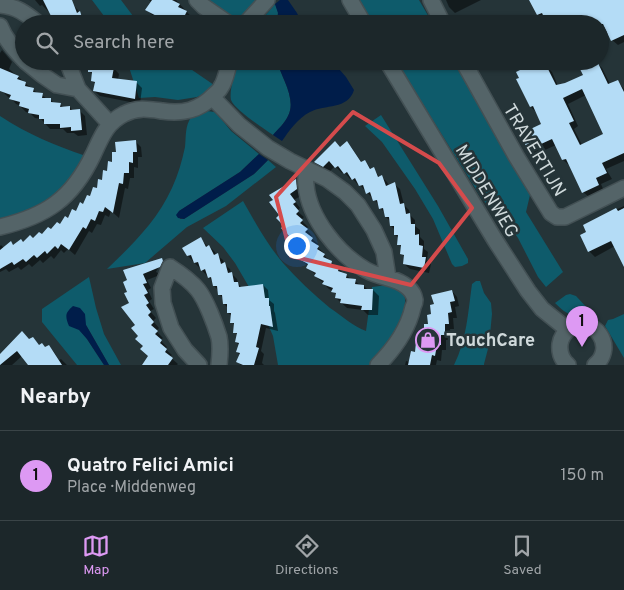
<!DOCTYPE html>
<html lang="en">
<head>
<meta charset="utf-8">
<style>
  :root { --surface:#1c272a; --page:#293336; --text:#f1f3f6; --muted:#a0a5a8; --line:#3a4447; --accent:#dd99f3 }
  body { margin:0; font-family:Overpass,sans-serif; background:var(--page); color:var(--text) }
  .you { position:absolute; left:296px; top:245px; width:18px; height:18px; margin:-12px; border:4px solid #fff; border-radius:50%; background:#1a73e8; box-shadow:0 0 0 8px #1a73e833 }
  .badge { display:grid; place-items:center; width:32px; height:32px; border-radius:50%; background:var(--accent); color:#111; font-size:16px; font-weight:700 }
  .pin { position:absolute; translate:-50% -41px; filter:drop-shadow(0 1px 2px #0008) }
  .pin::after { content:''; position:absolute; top:26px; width:18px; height:15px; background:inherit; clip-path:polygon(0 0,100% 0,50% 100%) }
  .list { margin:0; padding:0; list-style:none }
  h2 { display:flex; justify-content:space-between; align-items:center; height:65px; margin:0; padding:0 20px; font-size:21px }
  h2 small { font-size:16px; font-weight:400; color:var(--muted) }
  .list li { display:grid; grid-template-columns:32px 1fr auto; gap:15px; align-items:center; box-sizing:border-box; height:90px; padding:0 20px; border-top:1px solid var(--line) }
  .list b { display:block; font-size:19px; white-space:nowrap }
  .list p { margin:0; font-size:16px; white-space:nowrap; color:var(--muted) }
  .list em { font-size:16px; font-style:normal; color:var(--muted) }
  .icon { flex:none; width:28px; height:28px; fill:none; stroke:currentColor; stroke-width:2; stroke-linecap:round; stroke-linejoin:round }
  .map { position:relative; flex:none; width:624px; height:365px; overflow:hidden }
  .search { position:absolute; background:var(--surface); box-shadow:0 1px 4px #0004; left:15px; right:15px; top:15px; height:55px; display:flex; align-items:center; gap:12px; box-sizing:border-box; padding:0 18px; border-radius:28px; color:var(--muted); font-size:19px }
  .sheet { height:155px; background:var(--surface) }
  nav { display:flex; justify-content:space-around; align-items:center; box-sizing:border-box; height:70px; border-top:1px solid var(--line); background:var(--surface); font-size:14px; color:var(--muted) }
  nav a { display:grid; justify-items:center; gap:2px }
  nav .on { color:var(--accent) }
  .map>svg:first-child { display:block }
  .green { fill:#0e5b6b }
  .water { fill:#001d4a }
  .shadow { fill:#0007; fill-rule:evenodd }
  .building { fill:#b4dcf6; fill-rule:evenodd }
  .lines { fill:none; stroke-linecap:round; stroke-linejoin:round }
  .street-casing { stroke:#435054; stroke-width:18 }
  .secondary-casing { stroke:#435054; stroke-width:18 }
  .street { stroke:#546468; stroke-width:15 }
  .secondary { stroke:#546468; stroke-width:15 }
  .marked { fill:none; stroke:#d54b4c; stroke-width:4; stroke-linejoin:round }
  .labels { text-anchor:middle; stroke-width:5; stroke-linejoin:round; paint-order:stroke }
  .street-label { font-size:18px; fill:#cfd9db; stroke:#253438 }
  .poi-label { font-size:18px; font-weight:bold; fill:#cfd9db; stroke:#253438; text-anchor:start }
</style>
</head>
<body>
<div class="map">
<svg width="624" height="365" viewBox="0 0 624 365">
  <rect width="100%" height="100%" fill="#253438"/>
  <path class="green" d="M92 0H121L139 24H110Z
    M204 0H256C250 9 244 18 233 19Z
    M359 0H419L433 24H374Z
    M275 4 278 12 277 24H258Z
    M127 61H179L214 85 204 94 197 97 178 100 155 97 139 98Z
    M238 61H277C281 77 297 99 288 116 285 123 278 129 273 135 263 128 235 110 231 100 229 91 235 71 238 61Z
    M396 61H456L484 108 530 195 526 212 563 272 546 287 538 277 518 238 503 216H498L482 199Z
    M200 110 214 112 218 115 231 131 259 154 240 172 179 211 180 219H184L254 174 268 160 276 167 226 206 187 227 145 263 107 269C132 245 157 221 172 188 178 175 182 161 185 147 186 139 185 129 189 121 191 116 196 113 200 110Z
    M381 115 438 206 468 259V263L462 266 455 267 452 264 433 219 415 189 382 142 365 126Z
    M0 116C29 135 54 145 86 156L73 180 39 209 0 222Z
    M243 201C255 222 267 244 283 263 297 279 313 294 330 308 342 316 353 326 366 331L372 287 388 285 400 289C402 292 405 295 405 299 407 316 381 354 369 365H278L273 336 259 304 235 263 223 247 203 228Z
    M89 277 96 308 104 334 121 365H109L86 325H69L79 329 87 339 104 365H77L42 322V309Z
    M476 281H480L484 293 491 303 492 314 489 345 484 364V365H454C467 339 468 312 472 284Z
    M570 294 576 296 589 310 579 317C568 315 563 311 555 303L566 295Z
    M624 314V358L605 326 608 320 613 319Z"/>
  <path class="water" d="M280 0H288L297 13 302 24H277L278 13 275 4Z
    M277 61H332L346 77 354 90C348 110 325 104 310 112 298 118 289 131 282 141L273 135C278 129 285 123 288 116 297 99 281 77 277 61Z
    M259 154 268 160 254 174 184 219 178 218 176 215 179 211 240 172Z
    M73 306 80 308 85 314 86 325 109 365H104L87 339 79 330 69 326C65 316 65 313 73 306Z"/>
  <path class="shadow" d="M35 0H68L78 10 79 13 85 18 91 16 97 22V24H62L50 11 49 12 42 5 40 6Z
    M149 0H176L198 24H166L155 18 147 10 151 2Z
    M446 0H481L455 13 449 7Z
    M531 0H624V42L618 45 612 40 605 25 600 27V24L546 18 543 20 538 14Z
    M2 50 12 62 9 69 31 88 33 89 38 94 42 95 47 99 51 100 55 104H60L64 108 70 107 73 111 79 110 85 116 87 135 78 136 74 133H67L63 129H50L41 119 35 118 30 113 26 112 19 105 16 104 11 98 8 97 0 89V53Z
    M110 61V64L119 74 118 80 137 83 142 88 140 104 100 96 94 91 96 84 92 81 93 75 89 71V66L85 61Z
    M597 63 602 68 610 84 617 81 624 89V161L606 169 612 179 601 184 604 191 589 197 583 192 570 165H569L563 160 556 145 534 155 529 150 543 125 536 112 531 107 532 66 537 71 546 66 552 72 558 86 585 76ZM586 95 605 135 582 145 574 129 578 126 568 104Z
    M136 142 141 147 142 157H138V168L134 167V178H130L128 189 125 188 119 218 111 211 109 217 105 215 101 225 97 224 92 233 89 231 75 255 68 249 64 253 61 250 54 259 51 256 43 263 40 260 32 267 29 264 21 270 18 267 9 272 6 269 0 272V246L1 245 4 248 33 240 51 231 69 220 84 206 98 190 109 172 117 153Z
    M347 142 352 148 362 163 365 161 372 170 374 169 380 178 382 177 387 182 389 186 394 184 400 189 404 205 409 210 410 215 415 220V226L420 230V237L424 241V249L428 252 427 260 431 264 429 273 410 269 404 264 405 257 402 254V248L399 244V238L395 235V230L391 226 390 221 386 217 385 213 380 208V206L359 184 358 185 352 178 350 179 344 172 342 173 335 166 329 172 321 168 316 162 340 148Z
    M296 180 301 186 302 195 294 200 300 208 297 211 304 217 301 220 308 227 306 229 312 236 311 238 318 244 316 246 324 253 323 254 337 268 352 280 355 281 360 285 364 286 368 290H373L379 296 378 315H368L363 310 347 308 336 298 337 295 333 291 329 289 324 284V283L321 281 315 276 316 275 307 267 308 266 300 258 302 256 294 249 296 246 281 215 271 203Z
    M624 206V264L615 246 595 257 589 251 588 233 584 225Z
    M200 238 208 247 209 246 215 252 216 255H217L223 260 224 264 230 269 231 273 237 279 238 283 242 288 263 285 268 290 269 300 274 304V311L275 313 278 331 266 328 261 351 264 354 262 363 264 365H241L238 362 240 355 237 352 239 345 236 342 238 335 234 332 235 326 232 322V316L228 313V308L224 304V299L220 295 219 291 214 286V283L188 256Z
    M162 259 167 265 165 273 147 280 151 288 148 290 152 299 149 301 154 309 150 311 156 318 153 321 159 328 156 331 163 338 160 340 167 347 165 349 172 355 170 357 178 364 177 365H146L150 356 136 325 129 292 124 283ZM159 266H162L158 273 156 272Z
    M452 291 457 297 459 306 455 307 457 318H453L454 329H450L451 340H446V350H442L441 361 437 360 436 365H405L406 361 410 362 421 344 429 325 435 305Z
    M30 341 40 346 46 348 49 346 54 352 59 360 61 359 67 365H34L22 356 12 365H1L0 364V355Z"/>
  <path class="building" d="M43 0H72L77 13 80 11 84 24H51L54 22Z
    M152 0H172L180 4 178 7 187 11 185 15 206 22V24H172L145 10Z
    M529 0H624V35L611 41 603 24H547L542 13 537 15Z
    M88 61H110L109 67H114L112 78 137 81 135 99 93 91 95 82 91 81 92 72H88Z
    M597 61 608 84 618 80 624 92V153L602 163 607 173 596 178 599 185 582 193 566 159 562 160 552 139 528 150 520 134 541 124 533 106 530 107 516 79 519 78 516 72 532 64 535 70 546 65 556 85 565 83 583 75 580 69ZM582 89 603 134 580 145 569 123 574 121 563 98Z
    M0 68 19 76 17 79 26 82 25 86 34 88 33 92 43 93 42 98H51V102L61 103 60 107 70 106V110L80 109 82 130 71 131V127L60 128V124H44V119H39V115L28 113 29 109 19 106 20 102 9 99 11 95 0 91Z
    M136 140 137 152H133V163L129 162V173H124L123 184 119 183 113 213 105 207 103 212 99 211 95 221 91 219 86 229 83 227 69 250 61 244 58 249 55 246 47 254 45 251 37 258 34 255 26 262 23 259 14 265 12 262 0 269V250L11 241 13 245 21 239 23 242 30 235 33 238 39 232 42 234 48 227 51 229 57 222 60 224 65 216 68 218 72 209 76 211 80 202 83 204 87 195 90 196 93 187 97 188 98 179 102 180 103 170 107 171 108 161 112 162V152H116L115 142Z
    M335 141 340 147 347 141 361 162 365 160 370 169 374 167 378 177 382 175 386 186 395 182 400 204 404 203 406 214 410 213 411 224H415V235L419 234V245L423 246 422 257H426L424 268 403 264 404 255 400 254 401 245H397L398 235H394V226H390L389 217H385L383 208 379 209 377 200 373 201 370 192 366 194 363 185 359 186 355 178 352 180 347 172 344 174 338 166 335 168 329 161 323 167 314 162Z
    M296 179 297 189 290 194 296 202 293 204 299 211 296 214 303 220 300 223 308 229 305 232 313 238 311 241 319 246 317 249 325 254 323 257 332 261 331 265 339 268 338 271 347 274 346 278 356 279 355 284 364 285V289H373L372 310H361L362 306 340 303 341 299 335 298 336 293 331 292 333 288 322 284 324 281 314 276 316 273 306 268 308 264 299 259 301 255 292 249 294 246 286 239 289 236 281 228 284 226 276 218 279 215 269 202 273 200 269 195Z
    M616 208 618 211 624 208V267L611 241 588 252 580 235 586 232 583 225Z
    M201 237 206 247 209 245 214 255 218 253 221 264 225 262 228 273 232 272 234 282H238L239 287 263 284 265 298H269V306H270L273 327 261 324 256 347 259 348 254 365H243L236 362 240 353 236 352 239 343 235 342 237 333H233L234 323H230L231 313H227V304H223L222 295H218L217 286H213L211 277 208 278 205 269 201 271 198 262 194 263 191 255 187 256 182 248Z
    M162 258 163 261 160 267 143 274 147 283 143 284 148 293 144 295 149 303 146 305 151 312 148 315 154 322 151 325 158 331 155 334 162 340 160 343 167 349 165 352 173 358 168 365H142L148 356 140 349 143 346 135 339 138 336 131 328 135 325 121 307 129 303 124 293 127 292 123 282 127 280 123 270Z
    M452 290 455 301 450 302 452 312 448 313 449 324H445V335H441V345H437L435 356 432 355 430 365H408L411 351 415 352 416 342 420 343V333L424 334V324H428L427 315 431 314 430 305 434 304 431 295Z
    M22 331 29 339 33 337 39 345 42 343 45 347 49 345 62 365H28L17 351 0 365V354Z"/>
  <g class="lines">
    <defs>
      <path id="street" d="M197 0 203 6 229 24
        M431 0 443 24
        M0 5C18 7 25 13 39 24
        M245 24 267 0
        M0 26C5 39 14 49 24 60
        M25 61 41 74 57 85 78 89
        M67 61 78 89 110 124
        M463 61 516 156 551 213 557 217H565L624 188
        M212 97 239 125 268 148 290 161 327 179 345 192 358 205 374 230 384 252 388 278C381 276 373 274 366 270 338 254 309 218 306 185 305 180 306 175 307 170
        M0 227C46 216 72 199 93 155 101 138 106 123 124 114 137 107 148 109 162 111 182 114 199 111 214 95 216 93 220 90 221 87 226 80 227 69 230 61
        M199 365 185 350 171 328 163 303 162 288 170 267C181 274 190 280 198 290 206 300 215 324 219 337 221 346 220 356 219 365
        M378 365C393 350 408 329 413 307 414 305 415 302 415 300 413 287 399 281 388 278"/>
      <path id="secondary" d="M350 0 364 24
        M387 61 495 240 528 291 542 309 568 330
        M568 365C562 360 559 353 560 344 561 337 565 332 570 328 594 314 617 347 595 365"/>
    </defs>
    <use href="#street" class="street-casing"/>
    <use href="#secondary" class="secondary-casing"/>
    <use href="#street" class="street"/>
    <use href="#secondary" class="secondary"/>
  </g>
  <path class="marked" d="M353 112 439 163 472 208 411 285 291 256 276 197Z"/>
  <defs>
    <symbol id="shop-ring" viewBox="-11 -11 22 22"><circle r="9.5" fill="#253438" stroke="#dd99f3" stroke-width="1.5"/><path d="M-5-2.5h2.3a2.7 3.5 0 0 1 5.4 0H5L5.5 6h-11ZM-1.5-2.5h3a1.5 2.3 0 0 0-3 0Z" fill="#dd99f3"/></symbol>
  </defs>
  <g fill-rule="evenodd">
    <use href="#shop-ring" x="414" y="326" width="28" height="28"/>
  </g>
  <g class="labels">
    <g class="street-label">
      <text transform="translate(535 150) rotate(59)" y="6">TRAVERTIJN</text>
      <text transform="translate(487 191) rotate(59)" y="6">MIDDENWEG</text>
    </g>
    <g class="poi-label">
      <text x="446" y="346">TouchCare</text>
    </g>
  </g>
</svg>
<div class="you"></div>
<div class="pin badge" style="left:582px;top:347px">1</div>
<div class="search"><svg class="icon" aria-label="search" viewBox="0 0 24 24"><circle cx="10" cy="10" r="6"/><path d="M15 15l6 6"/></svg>Search here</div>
</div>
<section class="sheet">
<h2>Nearby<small></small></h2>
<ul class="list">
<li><span class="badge">1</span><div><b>Quatro Felici Amici</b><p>Place · Middenweg</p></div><em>150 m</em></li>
</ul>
</section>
<nav>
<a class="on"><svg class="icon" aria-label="map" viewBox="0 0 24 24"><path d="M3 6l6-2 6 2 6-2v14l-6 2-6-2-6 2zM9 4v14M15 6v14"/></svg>Map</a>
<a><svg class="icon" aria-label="directions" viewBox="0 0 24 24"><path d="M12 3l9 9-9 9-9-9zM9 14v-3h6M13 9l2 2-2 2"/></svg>Directions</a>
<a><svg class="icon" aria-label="saved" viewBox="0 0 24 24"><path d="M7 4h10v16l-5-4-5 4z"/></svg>Saved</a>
</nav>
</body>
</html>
